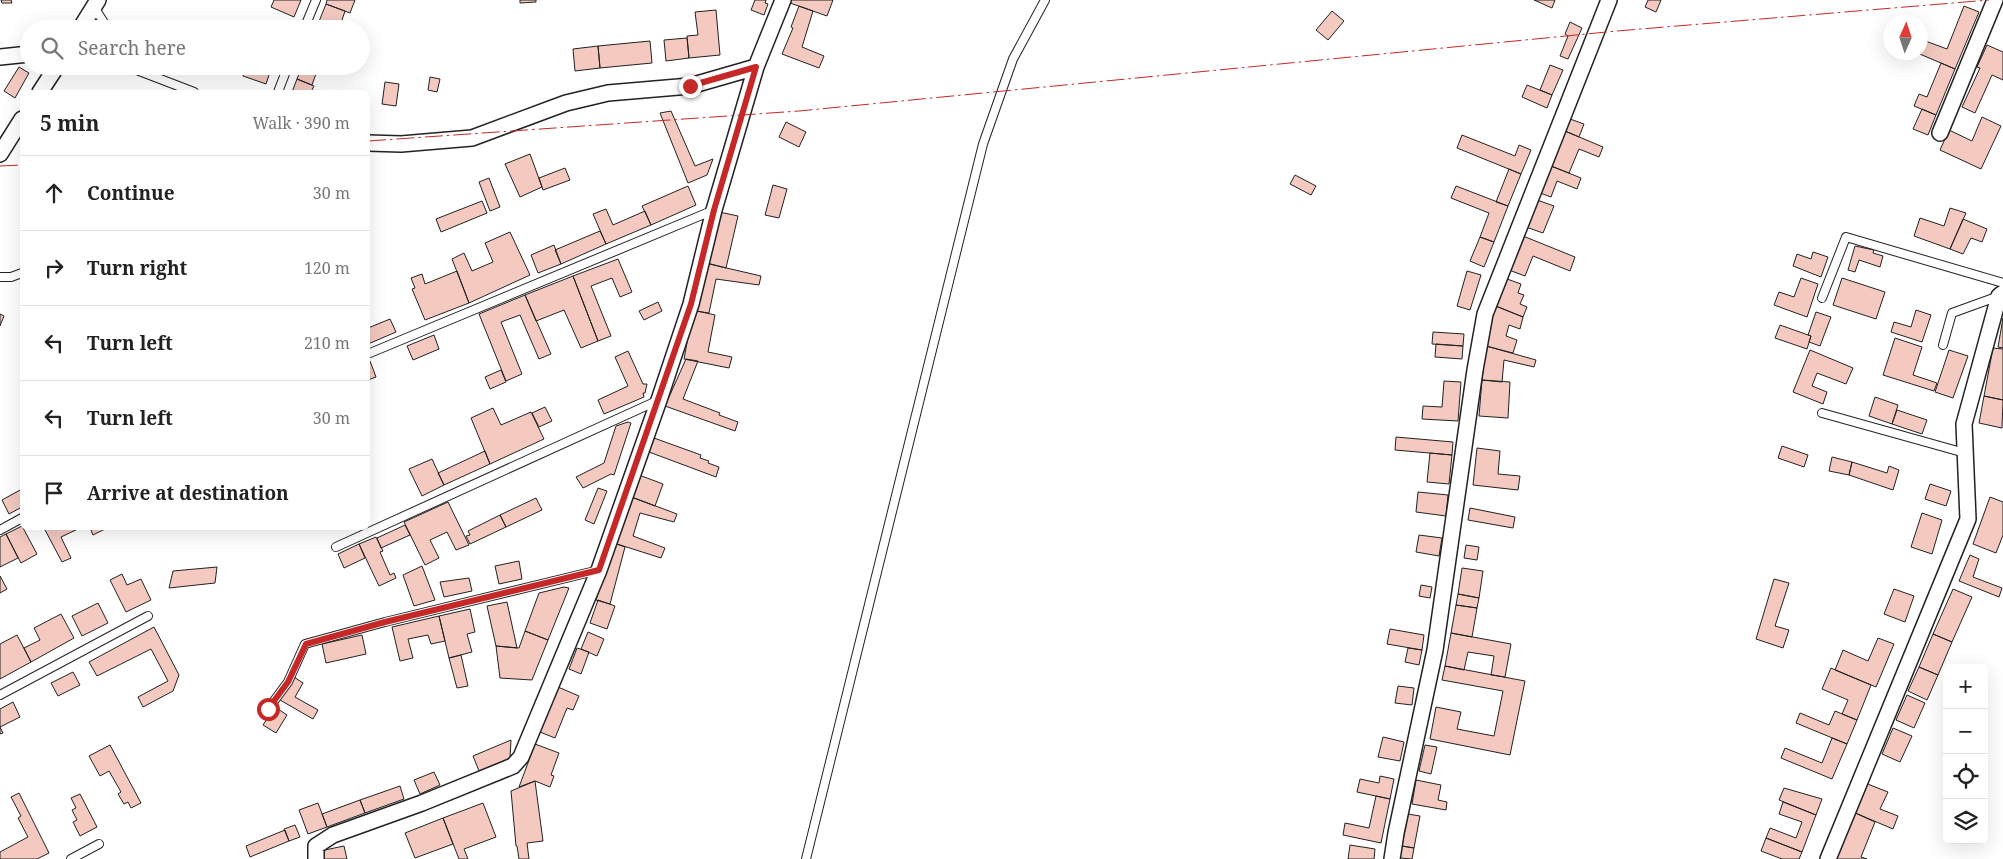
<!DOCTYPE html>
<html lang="en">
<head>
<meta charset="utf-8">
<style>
  :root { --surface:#fff; --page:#f6f6f6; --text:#222; --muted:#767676; --line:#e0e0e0 }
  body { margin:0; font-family:"Noto Serif",serif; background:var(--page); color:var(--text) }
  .controls { position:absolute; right:15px; bottom:15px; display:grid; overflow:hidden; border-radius:8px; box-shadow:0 5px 20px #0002 }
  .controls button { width:45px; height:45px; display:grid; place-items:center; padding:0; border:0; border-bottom:1px solid var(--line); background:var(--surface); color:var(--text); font:25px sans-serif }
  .compass { position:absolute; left:1883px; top:15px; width:45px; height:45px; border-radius:50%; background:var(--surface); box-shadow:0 5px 20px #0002; rotate:3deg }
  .stop { position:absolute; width:15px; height:15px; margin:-11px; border:4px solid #c62828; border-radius:50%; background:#fff }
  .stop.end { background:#c62828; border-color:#fff; box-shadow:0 1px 5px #0008 }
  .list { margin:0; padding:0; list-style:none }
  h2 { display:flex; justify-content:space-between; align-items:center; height:65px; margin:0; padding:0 20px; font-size:21px }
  h2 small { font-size:16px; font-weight:400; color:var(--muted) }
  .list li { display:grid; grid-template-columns:32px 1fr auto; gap:15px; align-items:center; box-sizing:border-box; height:75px; padding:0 20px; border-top:1px solid var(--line) }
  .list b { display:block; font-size:19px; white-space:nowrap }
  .list em { font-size:16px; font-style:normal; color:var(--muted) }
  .icon { flex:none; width:28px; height:28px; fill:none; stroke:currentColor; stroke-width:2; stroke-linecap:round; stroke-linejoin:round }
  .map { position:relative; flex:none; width:2003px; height:859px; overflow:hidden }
  .search { position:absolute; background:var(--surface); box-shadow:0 5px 20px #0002; left:20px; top:20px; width:350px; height:55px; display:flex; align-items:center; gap:12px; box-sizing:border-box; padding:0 18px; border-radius:28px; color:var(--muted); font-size:19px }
  .panel { position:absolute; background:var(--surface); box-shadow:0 5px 20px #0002; left:20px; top:90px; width:350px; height:440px; border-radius:8px }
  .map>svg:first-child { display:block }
  .building { fill:#f3c9c0; stroke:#222 }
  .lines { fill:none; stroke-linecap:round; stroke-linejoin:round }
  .service-casing { stroke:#222; stroke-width:10 }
  .minor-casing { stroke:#222; stroke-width:18 }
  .service { stroke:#fff; stroke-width:8 }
  .minor { stroke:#fff; stroke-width:15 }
  .power { stroke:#c62828; stroke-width:1; stroke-dasharray:18 4 2.5 4; stroke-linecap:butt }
  .route { stroke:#c62828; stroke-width:6 }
</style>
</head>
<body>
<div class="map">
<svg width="2003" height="859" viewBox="0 0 2003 859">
  <rect width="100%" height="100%" fill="#fff"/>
  <path class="building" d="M1 0H11L12 3H2Z
    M274 0H301L294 17 271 7Z
    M327 0H355L350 13 326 4Z
    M520 0H536V2L520 3Z
    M755 0H766L765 3 768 4 764 15 751 10Z
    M791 0H833L827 16 790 3Z
    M1534 0H1555L1552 8Z
    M1648 0H1661L1656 12 1645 7Z
    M326 4 345 11 339 29H316Z
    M799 6 813 11 802 47 824 56 819 68 782 54 793 28 791 27Z
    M1964 6 1979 12 1955 69 1915 52H1920V39L1947 49Z
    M716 10 720 55 689 58 687 36 698 35 695 12Z
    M1332 11 1344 21 1328 40 1316 30Z
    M1570 22 1582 28 1568 59 1560 56 1568 36 1565 34Z
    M243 23 258 29H241Z
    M687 38 689 58 666 61 664 40Z
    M650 41 652 63 600 68 598 46Z
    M1987 45 2003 52V80L1992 75 1975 113 1962 107 1980 68 1977 67Z
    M598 46 600 68 575 71 573 49Z
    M1941 63 1955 69 1936 115 1914 106 1919 94 1927 97Z
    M1550 65 1563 70 1552 95 1540 90Z
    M246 66H272L266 84 243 76Z
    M302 66H328L326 72 318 68 312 85 297 79Z
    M19 67 29 73 15 98 4 91Z
    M430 77 440 79 437 92 428 90Z
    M297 79 314 86 311 92H292Z
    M385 82 399 84 396 106 382 104Z
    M1527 85 1552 95 1547 108 1522 97Z
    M1922 109 1936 115 1928 135 1913 129Z
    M671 111 695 166 713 159 707 175 688 183 660 113Z
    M1982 117 2001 126 1981 169 1940 150 1949 130 1972 141Z
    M1570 119 1584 124 1579 137 1565 131Z
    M786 122 806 132 799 147 779 137Z
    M1565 131 1603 147 1599 157 1579 149 1569 173 1551 166Z
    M1462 135 1515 156 1519 145 1531 150 1521 174 1457 148Z
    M530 154 542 187 520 197 505 164Z
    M1551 166 1581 178 1577 189 1557 181 1551 197 1540 193Z
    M565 168 570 180 543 190 539 178Z
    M1509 169 1521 174 1508 206 1496 202Z
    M1295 175 1316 186 1311 195 1290 184Z
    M489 178 500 207 490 211 479 182Z
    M773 185 787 189 779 218 765 215Z
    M688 186 696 205 651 225 642 206Z
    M1456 186 1508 206 1494 242 1480 237 1489 213 1451 198Z
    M1537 200 1554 206 1543 233 1526 227Z
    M482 201 487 213 441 232 436 219Z
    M1950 208 1966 213 1950 249 1914 236 1920 218 1944 226Z
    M606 209 613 225 645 211 651 225 606 244 593 214Z
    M719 212 738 216 726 268 707 263Z
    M1963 219 1987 229 1982 242 1971 238 1963 254 1950 249Z
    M600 231 606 244 561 264 555 250Z
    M510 232 530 275 469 303 452 259 464 253 472 271 493 262 485 243Z
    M1523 236 1575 257 1570 271 1533 256 1525 276 1509 270Z
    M1480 237 1494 242 1484 267 1470 261Z
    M554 245 561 264 538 273 531 255Z
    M1855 246 1874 250 1873 253 1883 256 1880 267 1859 260 1855 272 1848 270Z
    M1813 252 1828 257 1821 277 1793 266 1797 254 1811 259Z
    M618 259 632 292 620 297 612 278 591 286 611 336 598 341 573 276Z
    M705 263 761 276 759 285 716 279 709 313 695 311Z
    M457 271 469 303 425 320 412 289 415 288 411 278 422 274 425 284Z
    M1467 271 1481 275 1470 310 1457 306Z
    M573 276 598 341 581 348 564 310 536 321 525 295Z
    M1801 278 1818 284 1807 317 1774 305 1779 292 1794 297Z
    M1842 278 1885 292 1876 319 1833 305Z
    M1507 279 1521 284 1518 293 1524 295 1520 304 1527 307 1523 317 1496 306Z
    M525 295 551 354 539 359 520 315 501 322 522 374 506 381 479 314Z
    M658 302 662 311 644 320 639 311Z
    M1493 305 1523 317 1520 329 1509 325 1506 336 1517 340 1513 353 1486 346Z
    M693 310 715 315 708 352 732 357 729 368 684 359Z
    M1916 310 1931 315 1922 342 1891 332 1894 322 1911 327Z
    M1816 312 1831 317 1820 346 1809 342 1811 336 1808 335Z
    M0 314 4 316 0 326Z
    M2003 318V348L1998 347Z
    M390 319 396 332 368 344V328Z
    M1780 325 1811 336 1807 349 1775 338Z
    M1433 332 1464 334 1463 346 1432 344Z
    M434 335 439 349 413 360 407 346Z
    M1895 338 1922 347 1913 375 1937 383 1934 391 1883 375Z
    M1436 344 1463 346 1462 359 1435 357Z
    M1486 346 1536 360 1534 367 1504 360 1502 382 1482 380Z
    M1993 348 2003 349V400L1984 396Z
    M1810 350 1853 368 1846 384 1817 373 1812 386 1827 392 1823 404 1793 392Z
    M1949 350 1968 356 1953 398 1935 392Z
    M628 351 643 384H647L645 393H643L644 397 604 414 598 400 628 386 615 357Z
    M686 359 698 361 683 399 720 413 719 415 738 422 735 431 665 406Z
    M368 361H370L376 377 368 380Z
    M501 370 506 382 490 389 485 377Z
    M1482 380 1510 382 1508 418 1479 416Z
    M1444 381 1461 382 1458 421 1422 419 1423 406 1442 407Z
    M1984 396 2003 400 2002 428 1979 423Z
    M1875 397 1898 405 1892 424 1869 416Z
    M545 407 552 421 539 427 532 413Z
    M493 408 501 425 531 412 544 439 490 464 471 418Z
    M1897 410 1927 420 1922 434 1892 424Z
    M628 422 631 423 614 475 611 474 583 488 576 477 604 463 616 426Z
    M1396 437 1453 442 1452 455 1395 450Z
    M654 438 701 455 700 458 709 461 708 463 719 467 716 477 649 452Z
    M1782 446 1808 455 1804 467 1778 458Z
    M1477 448 1500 451 1498 474 1520 476 1518 490 1473 485Z
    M485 451 490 464 444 485 438 473Z
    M1430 453 1452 455 1449 484 1427 482Z
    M1832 457 1852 462 1849 475 1829 471Z
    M432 459 444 485 422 496 409 469Z
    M1852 462 1887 473 1889 466 1899 470 1893 490 1849 475Z
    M639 475 663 484 655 506 631 497Z
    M1930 484 1951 491 1946 506 1925 499Z
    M598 488 607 491 594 524 585 520Z
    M22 489V507L9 514 2 500Z
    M1418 492 1448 495 1446 516 1416 512Z
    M629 496 677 514 674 522 640 513 633 536 665 548 661 558 614 543Z
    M1990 497 2003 502V535L1996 553 1973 544Z
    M536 498 542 510 506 527 500 515Z
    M448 502 469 545 456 550 447 532 430 540 439 558 425 565 404 522Z
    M1470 508 1515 517 1513 528 1468 520Z
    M1922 513 1942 520 1932 554 1911 547Z
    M500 515 506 527 470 544 466 536 470 535 468 531Z
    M405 525 410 535 381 548 377 538Z
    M22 526 37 554 21 563 6 534Z
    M44 528H80L61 537 71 558 62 562Z
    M90 528H107L93 535Z
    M6 534 18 558 0 567V537Z
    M1419 535 1442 538 1439 556 1416 552Z
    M376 537 383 551 380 552 390 575 394 573 396 578 379 586 359 544Z
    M614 543 625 547 610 604 596 600Z
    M359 544 365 558 344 568 338 554Z
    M1466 545 1479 547 1477 560 1464 558Z
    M1970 555 1979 559 1973 577 2002 588 1999 597 1959 581Z
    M519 561 522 579 499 584 495 566Z
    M422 566 435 600 414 606 403 575Z
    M217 567 215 583 169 588 173 571Z
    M1462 568 1483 571 1479 598 1458 594Z
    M122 574 127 585 141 579 151 600 126 612 110 580Z
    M0 576 7 589 0 593Z
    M469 578 472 591 444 597 440 582Z
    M1774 579 1789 583 1775 626 1789 630 1783 648 1756 639Z
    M1421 585 1432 587 1430 598 1419 596Z
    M564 587 569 588 548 640 525 631 539 593Z
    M1894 589 1914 596 1905 622 1884 614Z
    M1953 589 1972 597 1952 642 1933 634Z
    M1458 594 1479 598 1477 608 1456 605Z
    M598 600 615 606 607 629 590 623Z
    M507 602 517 648 496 646 487 606Z
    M98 603 108 623 82 636 72 616Z
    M1456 605 1477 608 1472 637 1451 633Z
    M470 609 475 632 467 634 472 652 449 658 439 616Z
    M61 614 74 638 31 662 24 648 40 640 34 628Z
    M439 616 445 641 431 644 428 635 408 639 413 658 400 661 392 627Z
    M154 627 179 675 173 691 143 707 138 697 168 681 151 649 97 676 89 662Z
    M1390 629 1424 635 1422 650 1387 644Z
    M525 631 548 640 532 680 500 678 496 646 519 648Z
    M588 632 604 639 597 656 581 649Z
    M1451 633 1511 644 1505 677 1491 675 1494 656 1468 652 1464 670 1445 666Z
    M1933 634 1952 642 1938 675 1919 667Z
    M17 635 31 662 0 679V644Z
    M362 635 366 654 326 663 322 644Z
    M1878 638 1894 644 1876 687 1835 670 1843 650 1868 661Z
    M577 648 589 652 581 674 569 669Z
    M1408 648 1422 650 1419 665 1405 662Z
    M461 655 468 686 457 688 449 658Z
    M1445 666 1525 681 1510 755 1430 739 1436 707 1461 712 1457 729 1494 736 1503 691 1442 680Z
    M1919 667 1938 675 1927 700 1908 691Z
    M1831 668 1871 685 1857 720 1842 714 1848 700 1822 689Z
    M73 672 80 685 58 696 51 683Z
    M294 677 303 683 295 697 318 710 313 719 280 700Z
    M1398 686 1414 688 1412 705 1395 703Z
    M558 687 579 696 573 710 567 708 555 738 540 732Z
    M1907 695 1925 703 1914 728 1896 720Z
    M13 702 20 717 0 727 3 733 0 734V709Z
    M275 707 287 715 276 733 263 725Z
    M1835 711 1857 720 1847 744 1796 723 1800 713 1829 725Z
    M1893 728 1912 736 1900 762 1882 754Z
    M1383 737 1404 742 1400 761 1378 757Z
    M1832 738 1847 744 1832 779 1781 758 1785 748 1822 763Z
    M511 740 510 758 479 771 473 756Z
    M535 744 559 753 551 775 554 776 550 787 535 781 519 787Z
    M110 745 141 803 131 808 128 802 124 804 118 794 121 792 109 771 100 776 89 756Z
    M1425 745 1437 747 1431 774 1419 771Z
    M434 772 440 785 420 794 414 780Z
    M1380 776 1394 779 1390 799 1357 792 1360 779 1379 783Z
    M1416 780 1441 785 1438 800 1447 802 1446 810 1412 804Z
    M535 781 543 841 527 843 529 859H519L517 846H516L511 791Z
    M1865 783 1888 792 1880 809 1898 816 1893 829 1853 812Z
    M400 786 404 799 365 813 360 800Z
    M1784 788 1822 799 1816 815 1779 800Z
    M19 793 49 853 37 859H0V852L28 837 18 818 21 816 11 797Z
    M80 794 97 827 80 836 73 822 77 820 72 810 76 808 71 798Z
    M1376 796 1390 799 1381 843 1343 835 1345 823 1369 828Z
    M360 800 365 813 327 827 322 814Z
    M1783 802 1816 815 1802 852 1766 838 1770 828 1796 838 1802 822 1779 814Z
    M318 803 327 827 308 834 299 810Z
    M483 803 496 837 464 849 468 859H459L443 818Z
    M1853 812 1875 822 1861 857 1867 859H1836Z
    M1408 814 1420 816 1414 848 1402 846Z
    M443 818 453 844 415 858 405 833Z
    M295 825 300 837 289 841 284 829Z
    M285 830 289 841 250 857 246 846Z
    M1766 838 1802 852 1799 859H1782L1761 851Z
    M1350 845 1375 849 1374 859H1348Z
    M344 846 347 859H322L320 851Z
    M1402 846 1414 848 1412 859 1400 858Z"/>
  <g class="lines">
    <defs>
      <path id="service" d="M94 7 108 29
        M304 29 316 0
        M132 66 134 69 194 92
        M278 92 288 66
        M0 277H11L22 273
        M1822 298 1846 237 2003 283
        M1943 345 1952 313 1999 296
        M370 353 714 210
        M1822 413 1965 453
        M0 530 22 518
        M336 547 659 400
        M0 695 148 616
        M268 709 288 682 305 644 385 622 599 570
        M71 859 99 844
        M806 859 983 144 1013 59 1045 0"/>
      <path id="minor" d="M80 29 98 0
        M0 57 29 54
        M40 92 57 66
        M1940 133 1995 0
        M368 143 401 144 472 138 566 103 608 93 690 86 756 67
        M0 154 22 119
        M316 859V846L333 835 422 803 513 766 521 757 599 570 659 400 691 304 714 210 756 67 783 0
        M1392 859 1396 833 1435 650 1475 370 1485 314 1609 0
        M1828 859 1968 519 1964 424 1999 296 2003 293"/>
    </defs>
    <use href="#service" class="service-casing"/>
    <use href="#minor" class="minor-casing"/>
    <use href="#service" class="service"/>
    <use href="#minor" class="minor"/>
    <path class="power" d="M368 141 799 111 1617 31 1989 0
      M0 166 22 165"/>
  </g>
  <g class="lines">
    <path class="route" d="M268 709 288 682 306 644 385 622 599 570 691 304 714 210 756 67 690 86"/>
  </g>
</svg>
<div class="controls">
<button>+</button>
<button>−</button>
<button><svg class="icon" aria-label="locate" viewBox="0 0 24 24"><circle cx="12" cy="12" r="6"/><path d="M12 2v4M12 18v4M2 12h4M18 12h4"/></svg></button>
<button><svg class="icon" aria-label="layers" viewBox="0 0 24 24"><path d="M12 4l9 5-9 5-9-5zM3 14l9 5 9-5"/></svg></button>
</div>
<svg class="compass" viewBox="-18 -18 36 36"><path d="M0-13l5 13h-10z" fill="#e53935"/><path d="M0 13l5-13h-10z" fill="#767676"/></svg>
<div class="stop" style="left:268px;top:709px"></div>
<div class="stop end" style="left:690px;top:86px"></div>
<div class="search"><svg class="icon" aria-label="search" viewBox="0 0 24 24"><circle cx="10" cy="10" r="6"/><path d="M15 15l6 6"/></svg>Search here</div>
<section class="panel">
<h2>5 min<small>Walk · 390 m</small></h2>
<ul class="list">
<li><svg class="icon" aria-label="ahead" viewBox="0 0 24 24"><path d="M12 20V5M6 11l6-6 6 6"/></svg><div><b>Continue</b></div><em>30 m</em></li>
<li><svg class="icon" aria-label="right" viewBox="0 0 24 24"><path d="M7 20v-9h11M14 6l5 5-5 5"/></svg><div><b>Turn right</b></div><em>120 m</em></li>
<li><svg class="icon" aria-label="left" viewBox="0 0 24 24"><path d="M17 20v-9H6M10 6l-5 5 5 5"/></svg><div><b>Turn left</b></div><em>210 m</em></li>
<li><svg class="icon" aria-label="left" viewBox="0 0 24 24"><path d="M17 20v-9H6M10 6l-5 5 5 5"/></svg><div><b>Turn left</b></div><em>30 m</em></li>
<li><svg class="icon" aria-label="arrive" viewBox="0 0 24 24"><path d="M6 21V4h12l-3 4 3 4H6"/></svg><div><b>Arrive at destination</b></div></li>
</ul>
</section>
</div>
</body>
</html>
